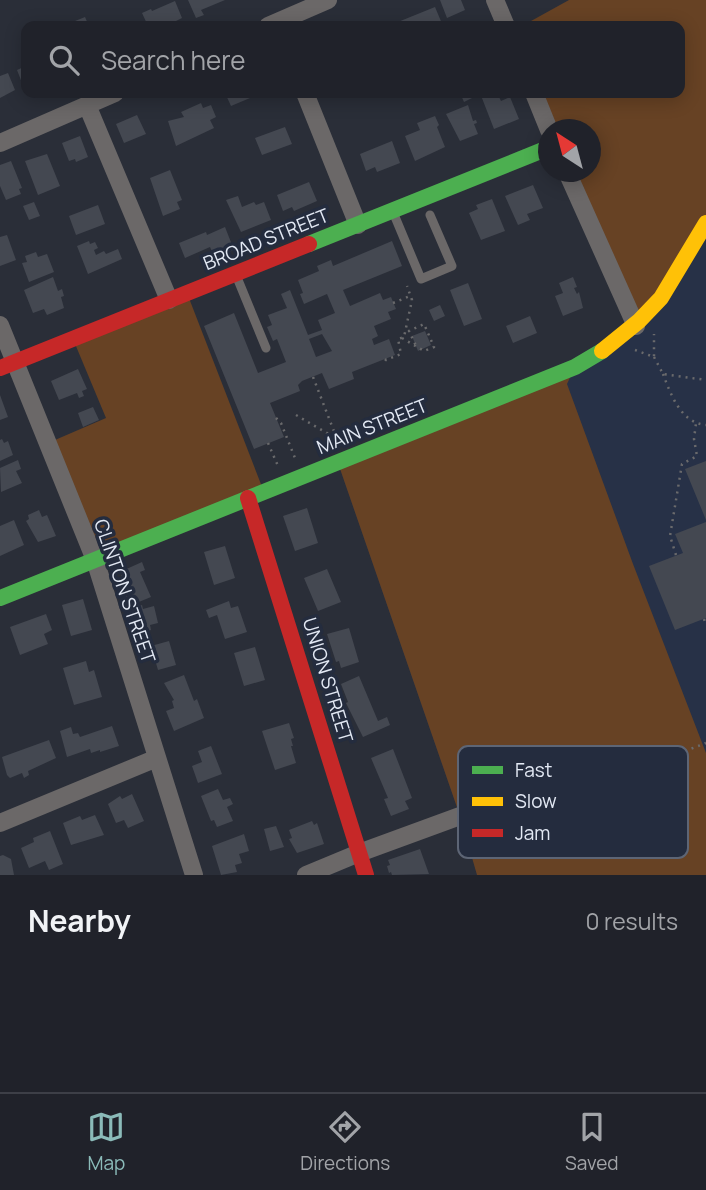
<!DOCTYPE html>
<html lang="en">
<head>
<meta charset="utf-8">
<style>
  :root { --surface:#20222a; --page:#2d2f36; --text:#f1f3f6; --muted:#a2a4a8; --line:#3d3f47; --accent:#8bbbb9 }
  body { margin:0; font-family:Manrope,sans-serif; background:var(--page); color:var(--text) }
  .compass { position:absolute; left:538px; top:119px; width:63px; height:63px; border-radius:50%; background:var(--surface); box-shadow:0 4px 18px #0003; rotate:324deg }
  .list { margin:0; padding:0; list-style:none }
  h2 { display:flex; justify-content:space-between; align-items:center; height:91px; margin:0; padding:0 28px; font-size:30px }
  h2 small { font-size:23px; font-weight:400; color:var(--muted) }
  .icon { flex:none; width:38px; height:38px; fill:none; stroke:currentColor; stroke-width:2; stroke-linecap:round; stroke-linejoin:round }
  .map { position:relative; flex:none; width:706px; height:875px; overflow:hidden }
  .search { position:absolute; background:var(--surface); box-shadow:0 4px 18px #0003; left:21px; right:21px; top:21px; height:77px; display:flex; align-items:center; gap:18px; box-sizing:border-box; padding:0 24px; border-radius:14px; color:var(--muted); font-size:26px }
  .sheet { height:217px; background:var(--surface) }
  nav { display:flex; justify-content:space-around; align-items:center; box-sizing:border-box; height:98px; border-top:2px solid var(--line); background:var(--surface); font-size:19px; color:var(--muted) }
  nav a { display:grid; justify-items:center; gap:4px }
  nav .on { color:var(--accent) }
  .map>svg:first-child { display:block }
  .built { fill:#273147 }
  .green { fill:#674224 }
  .building { fill:#444851; fill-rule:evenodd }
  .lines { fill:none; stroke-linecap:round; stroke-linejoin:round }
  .path { stroke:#6a6a6c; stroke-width:2.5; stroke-dasharray:2 5; stroke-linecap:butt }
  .lane { stroke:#6b6868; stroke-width:9 }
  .street { stroke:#6b6868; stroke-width:18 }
  .fast { stroke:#4caf50; stroke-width:16 }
  .slow { stroke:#ffc107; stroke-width:16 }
  .jam { stroke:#c62828; stroke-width:16 }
  .labels { text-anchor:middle; stroke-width:7; stroke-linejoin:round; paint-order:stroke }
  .street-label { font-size:19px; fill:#e3e9f4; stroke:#242c3e }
  .key { fill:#242c3e; stroke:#5d6575; stroke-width:2 }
  .key-label { font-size:19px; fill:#e3e9f4 }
</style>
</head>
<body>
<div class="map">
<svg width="706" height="875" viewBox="0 0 706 875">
  <rect width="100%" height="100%" fill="#2a2e38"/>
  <path class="built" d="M706 223V875H477L460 816 338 463 596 356Z"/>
  <path class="green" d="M569 0H706V223L636 326 567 172H590V130L549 129 534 93H680V26H522Z
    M187 293 264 492 95 560 48 443 106 418 73 339Z
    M575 367 567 384 633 564 706 753V875H477L460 816 338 463Z"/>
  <path class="building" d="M188 0H225L201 10 204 15 196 18Z
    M440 0H461L465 10 447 18Z
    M175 1 182 18 166 26H148L142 13 151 9 152 11Z
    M435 7 443 26H388Z
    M85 17 89 26H72L70 23Z
    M26 66V93L17 70Z
    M8 73 15 90 0 98V76Z
    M225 93H262L231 106Z
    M460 93H472L474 97 464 102Z
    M480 93H497L501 101 510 97 519 119 494 129Z
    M201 103 203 108 211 105 216 117 210 120 214 128 176 146 168 121 184 117 181 112Z
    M468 105 473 121 476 120 477 123 474 124 478 134 460 141 446 114Z
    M137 115 146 134 124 143 116 124Z
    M435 116 439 125 437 127 445 147 415 161 405 136 420 130 417 123Z
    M285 127 292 144 262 155 255 138Z
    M80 136 88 157 76 162 75 159 69 161 62 143Z
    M392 141 400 163 377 172 375 167 366 171 360 154Z
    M47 154 60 186 38 195 25 161Z
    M11 161 22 188 19 189 21 194 6 200 0 186V165Z
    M170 170 182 200 177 202 180 209 163 216 150 178Z
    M309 182 317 201 294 211 292 207 283 211 277 195Z
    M533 185 543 208 527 214 530 220 518 225 505 196Z
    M238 196 242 207 254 202 256 205 264 202 271 220 241 232 226 200Z
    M492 199 505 231 481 240 469 213 478 209 476 205Z
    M34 202 40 216 29 220 23 206Z
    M98 205 105 224 76 235 69 216Z
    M225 227 234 250 215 258 210 247 185 258 179 243 206 232 207 235Z
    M7 235 16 260 0 266V237Z
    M89 241 90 244 95 242 98 248 94 250 96 255 104 251 106 254 118 249 122 259 88 274 77 246Z
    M392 241 402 266 343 290 350 306 380 293 383 300 391 297 396 309 388 312 391 319 374 326 378 336 372 339 374 345 389 339 395 355 352 372 354 379 329 389 322 373 302 381 298 385 300 391 270 403 284 437 254 449 204 326 234 313 258 373 286 362 277 339 273 341 267 327 272 325 268 315 287 308 281 294 290 290 308 335 322 330 318 320 335 313 327 294 304 304 300 294 303 293 298 280 319 271 317 266 331 260 333 266ZM322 334 332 351 316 357 309 339Z
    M36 252 38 257 47 254 54 272 29 282 22 263 27 262 25 256Z
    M53 277 58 291 62 289 64 296 61 297 64 308 47 315 44 309 33 313 24 290Z
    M573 277 577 287 574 288 577 294 579 292 583 308 563 316 555 296 563 293 559 283Z
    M468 283 482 319 464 326 450 290Z
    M440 305 445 316 434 321 429 310Z
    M530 316 537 333 513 343 506 326Z
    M425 331 431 345 418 351 412 336Z
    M78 369 87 389 82 391 84 396 79 398 77 393 59 400 51 381Z
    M0 395 8 417 0 420Z
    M93 407 99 420 83 427 78 413Z
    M2 439 4 443 8 441 13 455 0 461V440Z
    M18 460 21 469 16 471 22 483 1 492 0 468Z
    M706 461V520L685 469Z
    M307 508 318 543 295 551 283 516Z
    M39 510 42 517 47 515 56 536 38 542 26 521 29 519 28 515Z
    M14 520 24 545 0 556V526Z
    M706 522V618L675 630 649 566 683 553 675 534Z
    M225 546 235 578 214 585 204 552Z
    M142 562 145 570 140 572 151 597 129 606 123 590 126 589 121 575 123 574 122 571Z
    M327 569 341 602 318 611 304 578Z
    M83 599 92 630 71 636 62 605Z
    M229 601 231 608 238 606 247 632 225 639 217 615 209 618 206 610Z
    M142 605 143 609 154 606 158 623 150 625 151 630 131 636 126 615 131 613 130 609Z
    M46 614 52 630 44 634 48 644 20 655 10 627Z
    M349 628 359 662 341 668 339 661 336 662 327 634Z
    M169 641 176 665 158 670 151 646Z
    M255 647 265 680 244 686 234 653Z
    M86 661 89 672 94 670 102 697 74 705 63 668Z
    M184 675 194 701 197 699 204 718 174 731 166 711 174 708 172 701 174 700 164 683Z
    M359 676 378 721 387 717 390 725 363 737 346 703 348 702 341 684Z
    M289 723 294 738 291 739 293 746H291L296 763 275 770 262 731Z
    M112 726 119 746 100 752V750L91 753 90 749 67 757 60 731 71 727 73 734 78 733 80 737Z
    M49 740 56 758 28 771 29 775 24 778 22 773 10 778 7 775 2 757Z
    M211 746 222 774 198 783 192 766 202 762 198 751Z
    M393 749 412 798 405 801 409 809 391 816 384 799 388 798 371 758Z
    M218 789 223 800 230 798 233 804 227 807 233 821 217 827 214 820 211 821 201 796Z
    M132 794 144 821 128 828 124 820 116 823 108 804 120 796 122 799Z
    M95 815 104 835 71 845 63 823 80 816 82 820Z
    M312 821 314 825 317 823 324 844 297 853 289 839 292 838 289 830Z
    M276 826 284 847 270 851 264 829Z
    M50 831 63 864 49 870 45 861 29 868 21 848 34 842 33 838Z
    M244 834 249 851 239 854 242 863 235 865 237 872 221 875 212 846Z
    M420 849 429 874 392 875 391 872 389 873 387 866 390 865 388 860Z
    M3 855 11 859 14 875H0V856Z"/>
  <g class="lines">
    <path class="path" d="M393 303 410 296
      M402 338 424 351 434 347 424 324 409 331 416 346
      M635 350 654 357V334
      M654 357 663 374 706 380
      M385 359 386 360 401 354 398 339 404 337 412 300 407 286
      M663 374C671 395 681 423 706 425
      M296 415 337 439 313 377
      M276 418 281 423 295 458
      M268 443 278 466
      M676 555 670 536 682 464 697 456 694 439 696 423
      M704 619 706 625
      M685 751 706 743"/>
    <path class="lane" d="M393 212 421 279 452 266 430 215
      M236 275 266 348"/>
    <path class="street" d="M495 0 506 26
      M268 26 328 0
      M305 93 358 225
      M534 93 549 130
      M87 105 169 300
      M0 143 115 93
      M567 172 636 326
      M0 325 95 560 194 875
      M0 823 157 758
      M306 875 359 853 460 816"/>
    <path class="fast" d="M309 244 548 148
      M0 598 575 367 602 351"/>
    <path class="slow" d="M602 351 639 321 661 298 706 223"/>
    <path class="jam" d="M0 368 309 244
      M248 498 366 875"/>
  </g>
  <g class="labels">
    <g class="street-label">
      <text transform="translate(266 239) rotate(-22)" y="7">BROAD STREET</text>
      <text transform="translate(372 426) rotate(-22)" y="7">MAIN STREET</text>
      <text transform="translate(125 591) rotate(71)" y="7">CLINTON STREET</text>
      <text transform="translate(328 680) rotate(73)" y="7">UNION STREET</text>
    </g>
  </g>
  <rect x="458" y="746" width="230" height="112" rx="10" class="key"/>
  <rect x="472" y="766" width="31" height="8" fill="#4caf50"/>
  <rect x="472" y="797" width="31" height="9" fill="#ffc107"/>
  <rect x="472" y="829" width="31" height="8" fill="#c62828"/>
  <g class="key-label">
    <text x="515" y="777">Fast</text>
    <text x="515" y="808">Slow</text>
    <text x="515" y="840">Jam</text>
  </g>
</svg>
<svg class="compass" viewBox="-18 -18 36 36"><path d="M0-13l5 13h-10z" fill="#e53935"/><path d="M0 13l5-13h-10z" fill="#a2a4a8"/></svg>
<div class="search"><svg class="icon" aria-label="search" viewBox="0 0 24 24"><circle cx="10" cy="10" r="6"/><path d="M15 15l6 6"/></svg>Search here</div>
</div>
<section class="sheet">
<h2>Nearby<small>0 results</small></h2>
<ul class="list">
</ul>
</section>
<nav>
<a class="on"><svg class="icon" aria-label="map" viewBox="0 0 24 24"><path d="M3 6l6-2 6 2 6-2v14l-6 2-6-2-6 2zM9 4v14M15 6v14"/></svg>Map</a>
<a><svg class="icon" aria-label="directions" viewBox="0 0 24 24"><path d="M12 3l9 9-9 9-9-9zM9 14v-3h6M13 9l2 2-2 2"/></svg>Directions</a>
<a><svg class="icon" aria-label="saved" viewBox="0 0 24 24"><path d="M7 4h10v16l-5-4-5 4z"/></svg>Saved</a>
</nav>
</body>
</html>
